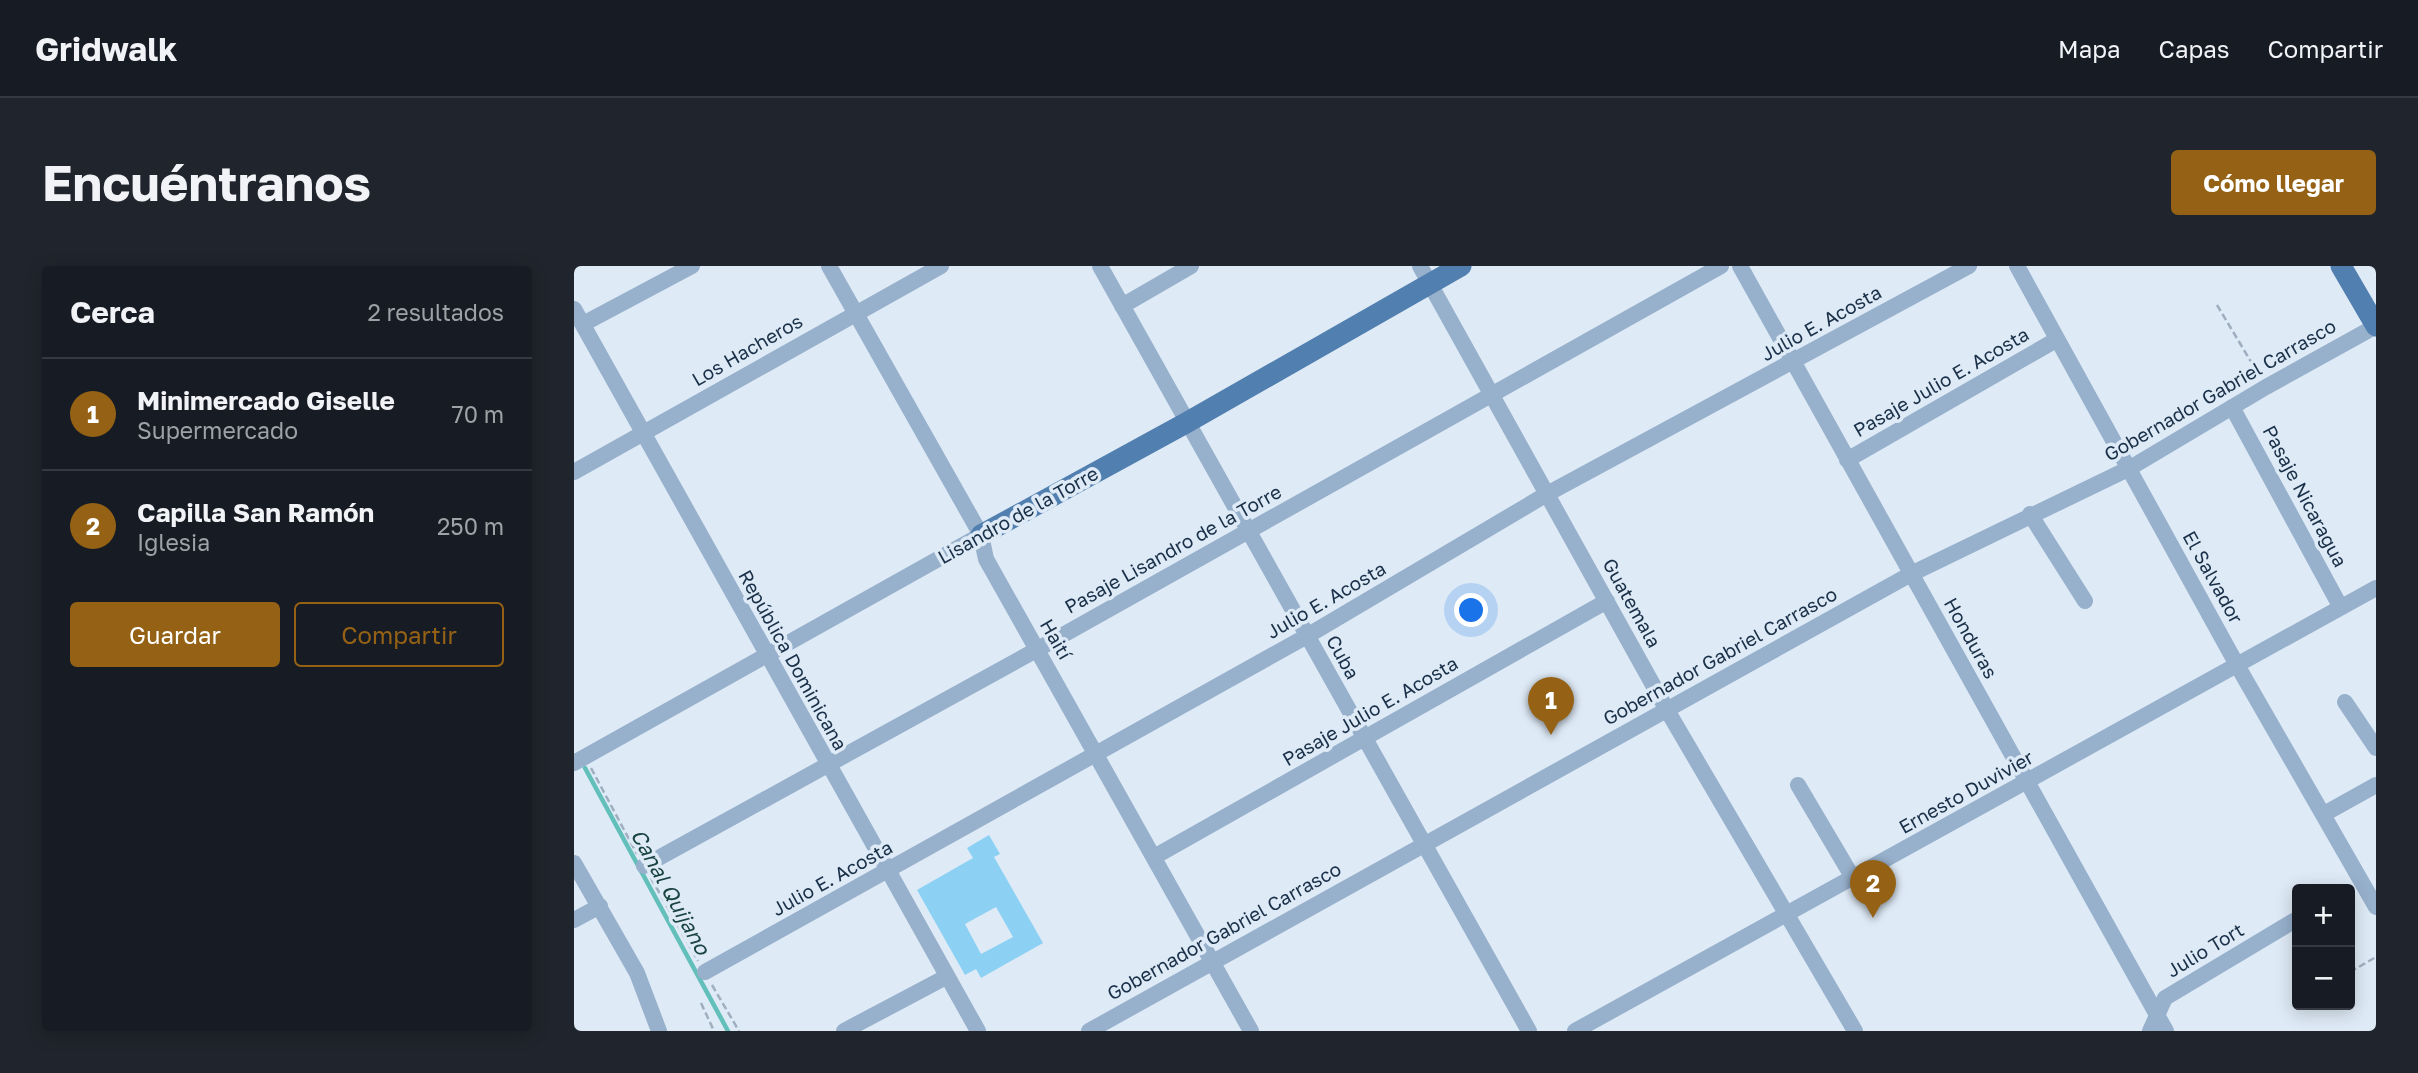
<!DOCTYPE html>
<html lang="es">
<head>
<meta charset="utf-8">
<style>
  :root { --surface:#171b24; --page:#20242c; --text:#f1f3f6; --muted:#9ea1a6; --line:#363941; --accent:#956215 }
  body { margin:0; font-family:"Golos Text",sans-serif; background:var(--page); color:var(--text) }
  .controls { position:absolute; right:21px; bottom:21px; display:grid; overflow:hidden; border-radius:7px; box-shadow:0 4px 18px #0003 }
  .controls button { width:63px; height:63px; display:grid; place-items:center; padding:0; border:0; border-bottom:2px solid var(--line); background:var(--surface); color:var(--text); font:35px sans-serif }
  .you { position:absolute; left:898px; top:345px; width:24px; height:24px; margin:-18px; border:5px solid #fff; border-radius:50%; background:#1a73e8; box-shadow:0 0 0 10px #1a73e833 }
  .badge { display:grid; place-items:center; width:46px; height:46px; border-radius:50%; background:var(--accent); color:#fff; font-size:23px; font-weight:700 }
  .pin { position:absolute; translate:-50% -58px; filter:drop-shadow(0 2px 4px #0008) }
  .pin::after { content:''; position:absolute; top:37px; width:24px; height:21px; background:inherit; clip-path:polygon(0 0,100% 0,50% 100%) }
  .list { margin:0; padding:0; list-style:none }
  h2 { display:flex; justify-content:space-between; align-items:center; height:91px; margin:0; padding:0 28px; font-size:30px }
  h2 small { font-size:23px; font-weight:400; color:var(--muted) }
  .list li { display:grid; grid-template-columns:46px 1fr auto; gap:21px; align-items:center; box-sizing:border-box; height:112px; padding:0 28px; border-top:2px solid var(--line) }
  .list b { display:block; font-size:26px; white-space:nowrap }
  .list p { margin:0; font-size:23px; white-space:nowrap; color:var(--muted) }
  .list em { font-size:23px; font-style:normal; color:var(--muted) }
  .actions { display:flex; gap:14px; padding:21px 28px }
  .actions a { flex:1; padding:16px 0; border:2px solid var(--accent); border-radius:7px; text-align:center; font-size:24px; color:var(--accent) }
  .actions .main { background:var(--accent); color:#fff }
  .map { position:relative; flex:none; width:1802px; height:765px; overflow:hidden; border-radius:7px }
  header { display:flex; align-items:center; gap:42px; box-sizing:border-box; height:98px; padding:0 35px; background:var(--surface); border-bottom:2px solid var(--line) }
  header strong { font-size:33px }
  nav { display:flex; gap:38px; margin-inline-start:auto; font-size:24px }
  .intro { display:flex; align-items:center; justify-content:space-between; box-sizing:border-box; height:168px; padding:0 42px }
  h1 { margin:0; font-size:49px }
  .button { padding:18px 32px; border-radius:7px; background:var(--accent); color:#fff; font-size:24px; font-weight:700 }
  main { display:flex; gap:42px; padding:0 42px }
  aside { flex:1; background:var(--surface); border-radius:7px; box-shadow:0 4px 18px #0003 }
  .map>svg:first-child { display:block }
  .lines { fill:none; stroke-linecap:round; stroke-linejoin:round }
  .stream { stroke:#62bfba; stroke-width:4.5 }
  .building { fill:#8cd1f4; fill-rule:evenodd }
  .path { stroke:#9fafbf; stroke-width:2.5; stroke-dasharray:7 3.5; stroke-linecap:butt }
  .minor { stroke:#97b0cb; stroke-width:16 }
  .major { stroke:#517faf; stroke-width:21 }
  .labels { text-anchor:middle; stroke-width:7; stroke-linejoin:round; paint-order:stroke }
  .street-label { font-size:19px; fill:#193048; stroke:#deeaf6 }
  .water-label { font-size:21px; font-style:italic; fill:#194442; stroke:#deeaf6 }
</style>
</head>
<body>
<header>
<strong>Gridwalk</strong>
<nav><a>Mapa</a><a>Capas</a><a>Compartir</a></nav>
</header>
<div class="intro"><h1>Encuéntranos</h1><a class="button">Cómo llegar</a></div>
<main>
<aside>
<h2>Cerca<small>2 resultados</small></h2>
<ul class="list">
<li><span class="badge">1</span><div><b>Minimercado Giselle</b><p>Supermercado</p></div><em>70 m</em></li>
<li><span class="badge">2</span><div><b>Capilla San Ramón</b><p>Iglesia</p></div><em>250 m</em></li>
</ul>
<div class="actions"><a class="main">Guardar</a><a>Compartir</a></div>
</aside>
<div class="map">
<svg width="1802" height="765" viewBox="0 0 1802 765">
  <rect width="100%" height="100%" fill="#deeaf6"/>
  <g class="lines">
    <path class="stream" d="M11 502 154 765"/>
  </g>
  <path class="building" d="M415 569 426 588 420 591 469 677 407 712 402 703 391 709 343 624 399 592 393 582ZM422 641 439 671 407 688 391 658Z"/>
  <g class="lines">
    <path class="path" d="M1643 39 1685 109
      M17 502 63 588
      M77 612 124 695
      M1776 706 1802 691
      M138 719 165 765
      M127 737 140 765"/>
    <path class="minor" d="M255 0 407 269 412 293 677 765
      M526 0 955 765
      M846 0 1093 444 1281 765
      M1166 0 1592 765
      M1443 0 1663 399 1802 641
      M548 40 617 0
      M0 43 404 765
      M9 58 118 0
      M1658 141 1766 340
      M1273 194 1482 74
      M0 206 367 0
      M1456 248 1511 335
      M1771 436 1802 482
      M0 497 407 269
      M1224 519 1279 612
      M1750 548 1802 519
      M580 591 1033 335
      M0 597 63 707 85 765
      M70 600 464 383 1147 0
      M0 654 26 640
      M131 706 733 370 973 228 1395 0
      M270 765 372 711
      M515 765 1337 308 1556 202 1692 121 1802 60
      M1001 765 1802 322
      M1576 765 1591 732 1723 653"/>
    <path class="major" d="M1767 0 1802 60
      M407 269 612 157 887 0"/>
  </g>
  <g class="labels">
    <g class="street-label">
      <text transform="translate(1247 57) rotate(-29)" y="7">Julio E. Acosta</text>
      <text transform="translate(173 84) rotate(-30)" y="7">Los Hacheros</text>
      <text transform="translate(1367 116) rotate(-30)" y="7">Pasaje Julio E. Acosta</text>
      <text transform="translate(1646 124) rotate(-30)" y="7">Gobernador Gabriel Carrasco</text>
      <text transform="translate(1731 230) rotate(62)" y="7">Pasaje Nicaragua</text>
      <text transform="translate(444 249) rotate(-29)" y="7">Lisandro de la Torre</text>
      <text transform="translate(599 283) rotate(-29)" y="7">Pasaje Lisandro de la Torre</text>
      <text transform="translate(1639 311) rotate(61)" y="7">El Salvador</text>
      <text transform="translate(752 334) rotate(-30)" y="7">Julio E. Acosta</text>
      <text transform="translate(1058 337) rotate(61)" y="7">Guatemala</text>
      <text transform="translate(1397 372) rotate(61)" y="7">Honduras</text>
      <text transform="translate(482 373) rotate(60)" y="7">Haití</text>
      <text transform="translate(1146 390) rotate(-29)" y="7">Gobernador Gabriel Carrasco</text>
      <text transform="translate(769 391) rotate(61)" y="7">Cuba</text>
      <text transform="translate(219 394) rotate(61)" y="7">República Dominicana</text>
      <text transform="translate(796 445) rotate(-30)" y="7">Pasaje Julio E. Acosta</text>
      <text transform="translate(1392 526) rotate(-29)" y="7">Ernesto Duvivier</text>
      <text transform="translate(258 612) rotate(-29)" y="7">Julio E. Acosta</text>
      <text transform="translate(650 665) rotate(-29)" y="7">Gobernador Gabriel Carrasco</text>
      <text transform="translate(1631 684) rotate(-31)" y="7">Julio Tort</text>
    </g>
    <g class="water-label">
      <text transform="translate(96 626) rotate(61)" y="7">Canal Quijano</text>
    </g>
  </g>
</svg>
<div class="controls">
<button>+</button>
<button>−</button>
</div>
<div class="you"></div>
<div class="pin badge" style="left:977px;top:469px">1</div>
<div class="pin badge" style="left:1299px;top:652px">2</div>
</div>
</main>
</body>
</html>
